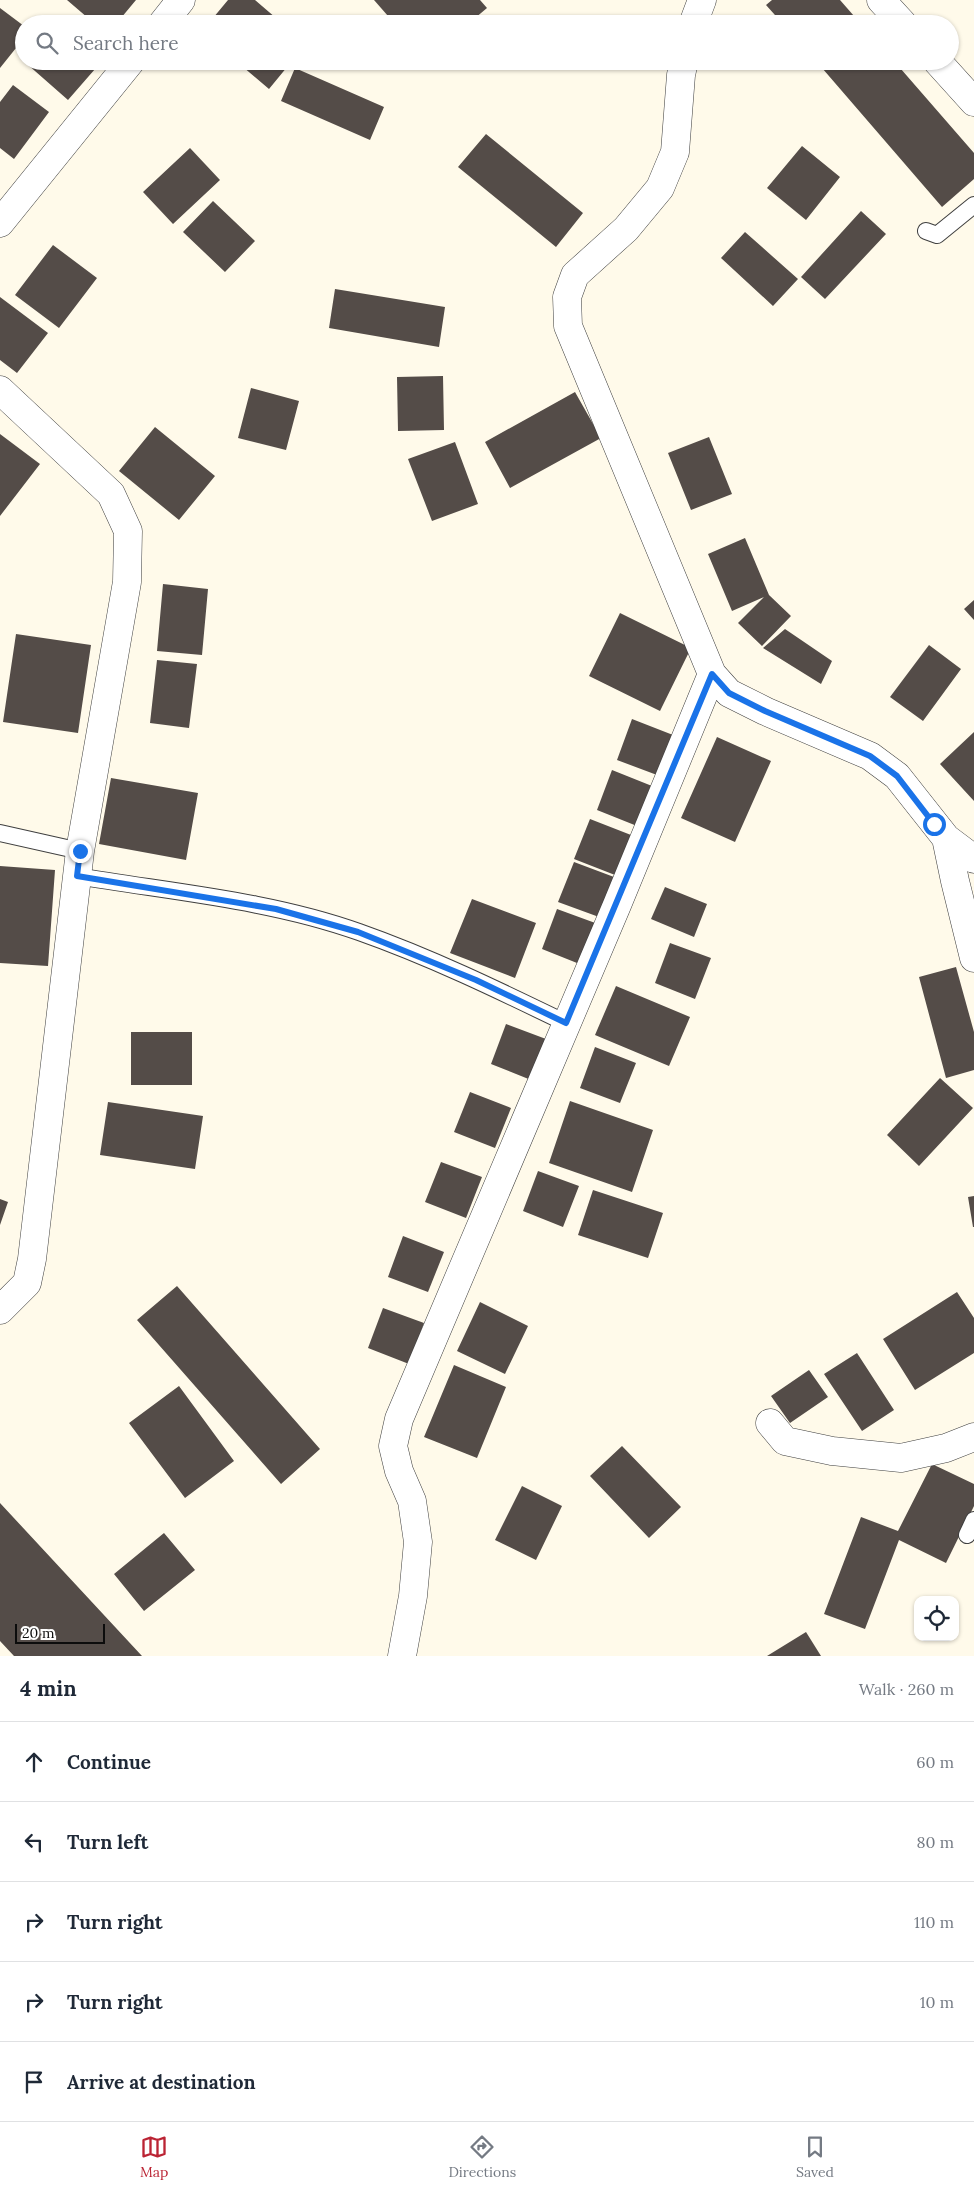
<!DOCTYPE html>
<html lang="en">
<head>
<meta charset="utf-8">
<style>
  :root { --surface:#fff; --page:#f6f6f7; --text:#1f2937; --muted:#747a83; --line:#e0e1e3; --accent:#bb2434 }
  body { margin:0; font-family:Lora,serif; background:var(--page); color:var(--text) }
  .controls { position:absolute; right:15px; bottom:15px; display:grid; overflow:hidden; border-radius:10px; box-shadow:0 1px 4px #0004 }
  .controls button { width:45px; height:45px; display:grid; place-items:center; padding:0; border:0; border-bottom:1px solid var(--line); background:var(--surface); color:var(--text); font:25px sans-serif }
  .scale { position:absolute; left:15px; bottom:12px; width:90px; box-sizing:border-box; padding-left:5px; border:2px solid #0c0c0c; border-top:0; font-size:14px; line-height:18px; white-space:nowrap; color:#0c0c0c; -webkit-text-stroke:4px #fff; paint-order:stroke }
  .stop { position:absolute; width:15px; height:15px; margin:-11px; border:4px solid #1a73e8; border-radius:50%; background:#fff }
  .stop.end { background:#1a73e8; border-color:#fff; box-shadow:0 1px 5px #0008 }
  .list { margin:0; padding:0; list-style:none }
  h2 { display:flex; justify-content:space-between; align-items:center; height:65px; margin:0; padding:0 20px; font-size:21px }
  h2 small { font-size:16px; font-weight:400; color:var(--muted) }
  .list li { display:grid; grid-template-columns:32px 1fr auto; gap:15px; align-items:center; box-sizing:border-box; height:80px; padding:0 20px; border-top:1px solid var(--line) }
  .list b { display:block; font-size:19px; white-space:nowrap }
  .list em { font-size:16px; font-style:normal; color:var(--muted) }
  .icon { flex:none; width:28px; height:28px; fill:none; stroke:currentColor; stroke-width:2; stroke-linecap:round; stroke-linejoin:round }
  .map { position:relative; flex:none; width:974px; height:1656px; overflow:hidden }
  .search { position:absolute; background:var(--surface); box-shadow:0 1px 4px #0004; left:15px; right:15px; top:15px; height:55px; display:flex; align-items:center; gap:12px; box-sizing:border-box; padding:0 18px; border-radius:28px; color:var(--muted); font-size:19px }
  .sheet { height:465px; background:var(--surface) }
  nav { display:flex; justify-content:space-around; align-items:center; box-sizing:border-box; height:70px; border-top:1px solid var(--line); background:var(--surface); font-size:14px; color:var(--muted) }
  nav a { display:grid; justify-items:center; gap:2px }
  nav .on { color:var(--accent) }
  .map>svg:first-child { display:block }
  .building { fill:#544c48 }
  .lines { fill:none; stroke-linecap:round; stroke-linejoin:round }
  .service-casing { stroke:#3f3f3f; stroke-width:18 }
  .minor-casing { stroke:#3f3f3f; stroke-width:29 }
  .service { stroke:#fff; stroke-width:16 }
  .minor { stroke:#fff; stroke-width:28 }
  .route { stroke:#1a73e8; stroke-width:6 }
</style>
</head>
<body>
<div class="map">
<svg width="974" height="1656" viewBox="0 0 974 1656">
  <rect width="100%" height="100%" fill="#fffaea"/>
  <path class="building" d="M67 0H136L116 24H95Z
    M228 0H255L283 24H208Z
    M374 0H480L487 8 468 24H395Z
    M772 0H840L861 24H783L766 5Z
    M0 8 24 26V38L0 68Z
    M68 17 76 24H62Z
    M29 61H102L68 100 27 64Z
    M236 61H292L269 89Z
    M816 61H894L974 153V179L942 207Z
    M295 68 384 107 370 140 281 101Z
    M13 85 49 112 14 159 0 148V102Z
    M486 134 583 213 556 247 458 167Z
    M802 146 840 177 806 220 767 188Z
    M190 148 220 180 173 224 143 192Z
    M213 201 255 241 225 272 183 232Z
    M861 211 886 234 825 299 801 277Z
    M745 232 798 279 773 306 721 258Z
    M53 245 97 278 59 328 15 295Z
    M335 289 445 307 439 347 329 328Z
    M0 297 48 333 17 373 0 360Z
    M443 376 444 430 398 431 397 377Z
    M251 388 299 401 286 450 238 438Z
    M575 392 601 438 510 488 485 442Z
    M155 427 215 476 179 520 119 471Z
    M0 434 40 464 0 516Z
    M709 437 732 494 691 510 668 453Z
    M455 442 478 504 432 521 408 459Z
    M745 538 769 595 791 616 762 646 738 623 764 597 732 611 708 554Z
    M163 584 208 589 202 655 157 651Z
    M974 600V620L964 609Z
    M620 613 691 648 660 711 589 676Z
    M785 629 832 661 821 684 763 648Z
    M16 634 91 645 78 733 3 722Z
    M929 645 961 669 923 721 890 697Z
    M157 660 197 664 189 728 150 723Z
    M632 719 673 735 657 775 617 760Z
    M974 732V801L940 764Z
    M717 737 771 761 735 842 681 818Z
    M612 770 652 786 637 826 597 810Z
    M111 778 198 793 186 860 99 844Z
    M590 819 631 835 615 875 574 859Z
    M574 862 614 877 599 917 558 902Z
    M0 866 55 870 48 966 0 963Z
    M665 887 707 904 694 937 651 919Z
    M472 899 536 923 515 978 450 953Z
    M557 909 598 924 582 965 542 949Z
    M670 943 711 958 695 999 655 983Z
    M956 967 974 1032V1070L946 1078 919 977Z
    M616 986 690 1017 669 1066 595 1035Z
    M506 1024 546 1039 531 1080 491 1064Z
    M131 1032H192V1085H131Z
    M595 1047 636 1063 620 1103 580 1088Z
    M940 1078 973 1108 919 1166 887 1135Z
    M470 1092 511 1108 495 1148 454 1132Z
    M570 1101 653 1130 632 1192 549 1163Z
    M108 1102 203 1116 195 1169 100 1155Z
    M441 1162 482 1177 466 1218 425 1202Z
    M538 1171 579 1186 563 1227 523 1211Z
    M593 1190 663 1213 648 1258 578 1235Z
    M974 1196V1227H973L968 1197Z
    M0 1199 8 1202 0 1225Z
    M403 1236 444 1252 428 1292 388 1277Z
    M177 1286 320 1449 281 1484 137 1320Z
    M957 1292 974 1318V1353L915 1390 883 1339Z
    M480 1302 528 1326 505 1374 457 1351Z
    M383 1308 424 1323 409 1364 368 1348Z
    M857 1353 894 1410 862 1431 824 1374Z
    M454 1365 506 1387 477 1458 424 1437Z
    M809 1370 828 1397 790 1423 771 1396Z
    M179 1386 234 1461 185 1498 129 1423Z
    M622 1446 681 1507 649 1538 590 1476Z
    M932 1464 974 1484V1506L946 1563 899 1540 865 1629 824 1614 861 1517 898 1531Z
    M522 1486 562 1506 536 1560 495 1540Z
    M0 1503 142 1656H14L0 1641Z
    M164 1533 195 1570 144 1611 114 1574Z
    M806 1632 821 1656H767Z"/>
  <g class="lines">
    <defs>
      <path id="service" d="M926 231 937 235 974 205
        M0 833 80 851
        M77 876C171 892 269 900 359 932 430 957 498 990 566 1023
        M967 1535 974 1520"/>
      <path id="minor" d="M881 0 903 24
        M162 24 181 0
        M693 24 702 0
        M684 61 681 75 675 152 660 188 626 229 575 275 567 297 568 326 712 674 729 693 765 711 870 756 897 776 946 838 955 881 974 958
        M937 61 974 102
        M0 223 131 61
        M0 390 111 494 128 531 127 582 80 851 32 1259 27 1283 0 1310
        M946 838 974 859
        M770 1423 785 1441 832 1451 901 1458 946 1448 974 1437
        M402 1656 413 1596 418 1542 412 1501 399 1471 393 1446 399 1419 617 905 712 674"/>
    </defs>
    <use href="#service" class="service-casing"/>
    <use href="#minor" class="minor-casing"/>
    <use href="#service" class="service"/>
    <use href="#minor" class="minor"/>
  </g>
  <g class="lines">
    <path class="route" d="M80 851 77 876 276 909 358 932 476 980 566 1023 712 674 729 693 765 711 870 756 897 776 934 824"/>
  </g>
</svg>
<div class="controls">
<button><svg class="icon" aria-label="locate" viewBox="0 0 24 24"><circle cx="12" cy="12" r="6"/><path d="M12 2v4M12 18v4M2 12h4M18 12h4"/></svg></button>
</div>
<div class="scale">20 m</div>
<div class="stop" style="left:934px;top:824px"></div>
<div class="stop end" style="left:80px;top:851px"></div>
<div class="search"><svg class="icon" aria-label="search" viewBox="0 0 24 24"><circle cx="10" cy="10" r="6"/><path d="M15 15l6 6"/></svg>Search here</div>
</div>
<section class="sheet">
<h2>4 min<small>Walk · 260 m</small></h2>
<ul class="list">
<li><svg class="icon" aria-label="ahead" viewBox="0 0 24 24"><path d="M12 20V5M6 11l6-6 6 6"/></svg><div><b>Continue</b></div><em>60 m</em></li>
<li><svg class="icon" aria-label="left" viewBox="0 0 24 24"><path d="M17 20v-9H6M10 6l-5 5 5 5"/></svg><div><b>Turn left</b></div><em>80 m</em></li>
<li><svg class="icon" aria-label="right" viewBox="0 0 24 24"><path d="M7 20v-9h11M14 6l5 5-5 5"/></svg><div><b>Turn right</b></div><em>110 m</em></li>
<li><svg class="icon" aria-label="right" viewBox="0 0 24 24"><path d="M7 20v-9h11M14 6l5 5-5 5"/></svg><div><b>Turn right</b></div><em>10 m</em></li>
<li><svg class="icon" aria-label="arrive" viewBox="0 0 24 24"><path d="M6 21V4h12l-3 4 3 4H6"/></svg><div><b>Arrive at destination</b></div></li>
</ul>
</section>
<nav>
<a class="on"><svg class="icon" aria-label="map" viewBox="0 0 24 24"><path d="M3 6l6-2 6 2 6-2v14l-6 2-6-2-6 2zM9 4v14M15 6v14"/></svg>Map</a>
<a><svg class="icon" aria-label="directions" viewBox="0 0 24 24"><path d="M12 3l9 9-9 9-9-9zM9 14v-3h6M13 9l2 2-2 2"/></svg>Directions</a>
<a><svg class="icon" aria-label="saved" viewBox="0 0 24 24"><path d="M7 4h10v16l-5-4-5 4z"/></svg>Saved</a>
</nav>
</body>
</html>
